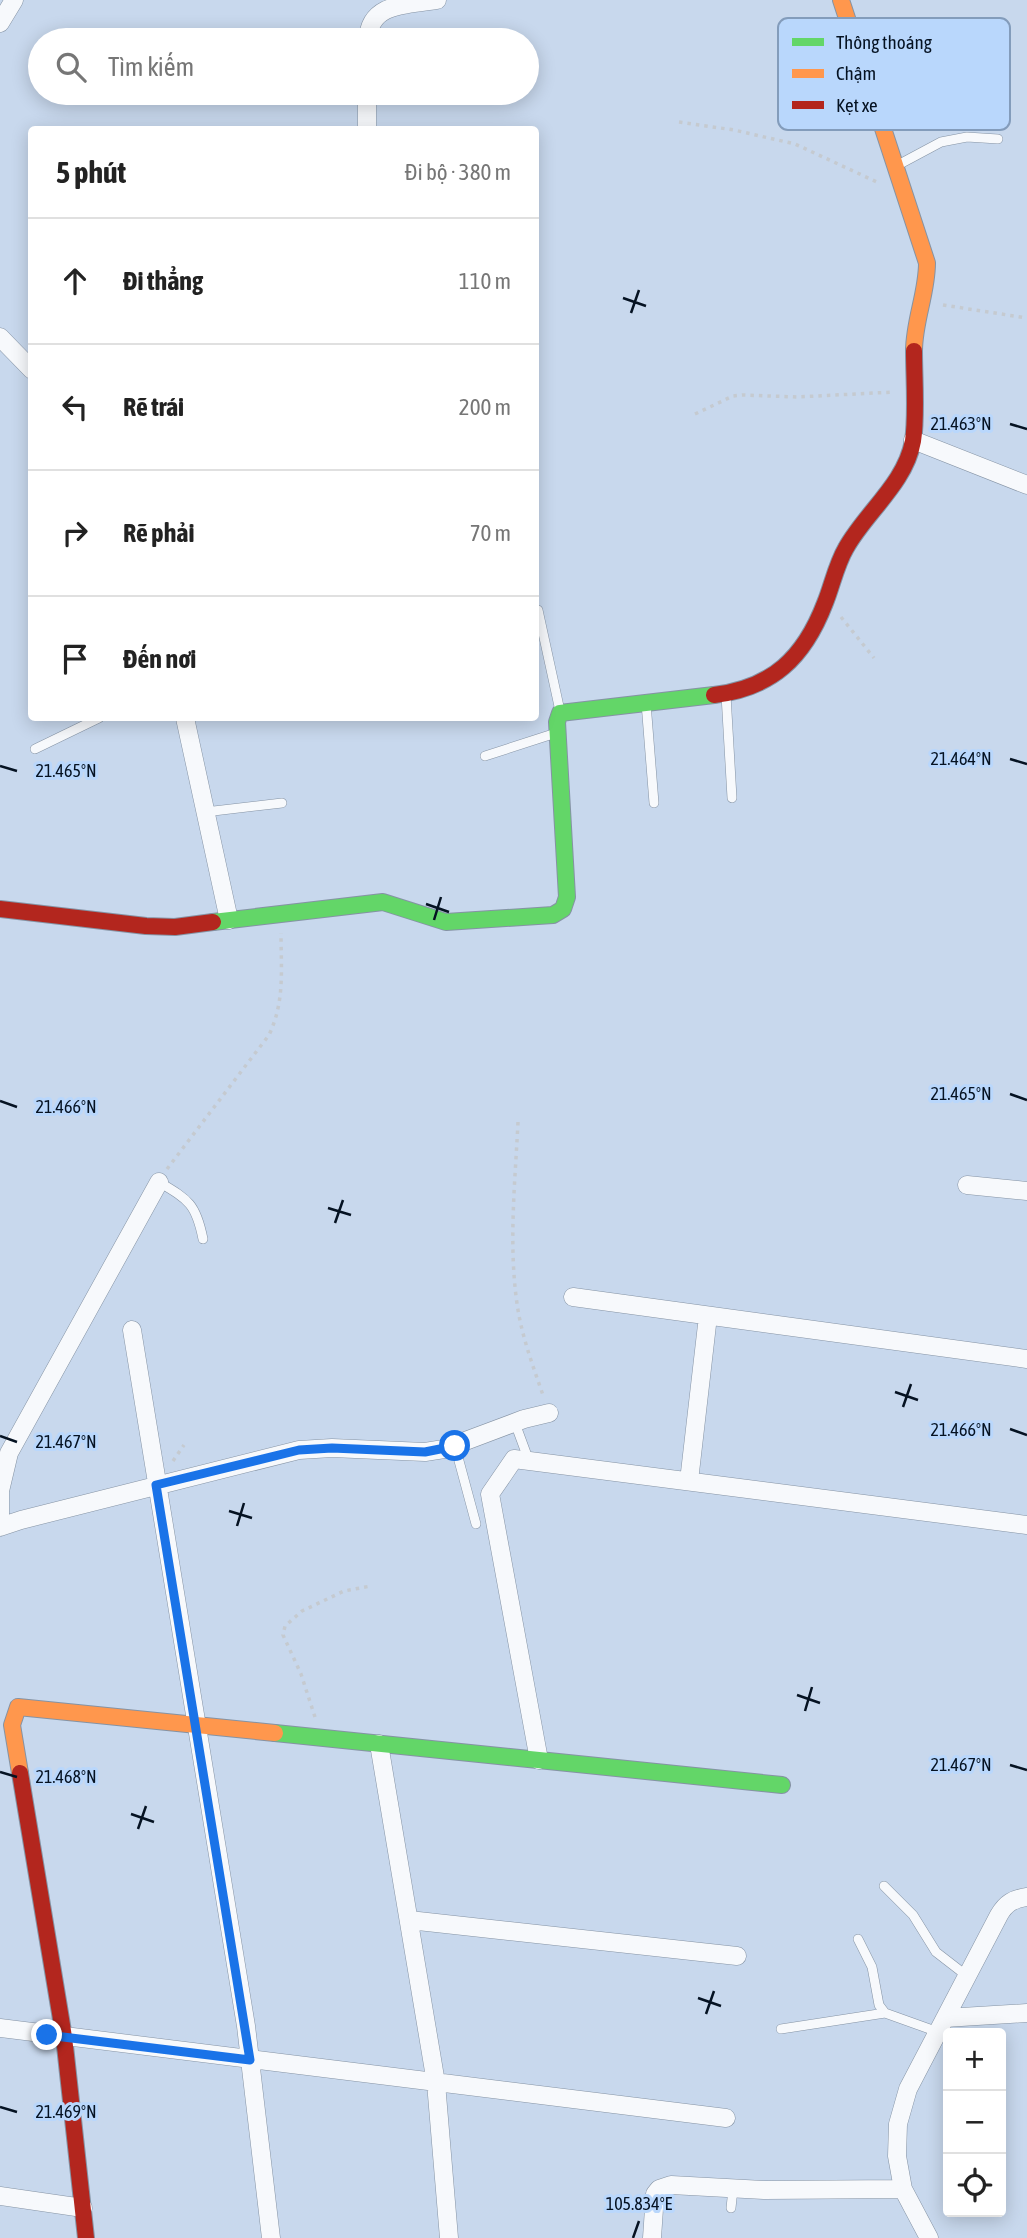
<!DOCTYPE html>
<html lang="vi">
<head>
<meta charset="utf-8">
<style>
  :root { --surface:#fff; --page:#f6f6f6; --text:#222; --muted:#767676; --line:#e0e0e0 }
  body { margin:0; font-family:"Asap Condensed",sans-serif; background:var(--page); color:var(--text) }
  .controls { position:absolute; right:21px; bottom:21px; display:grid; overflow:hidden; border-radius:7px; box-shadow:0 4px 18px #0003 }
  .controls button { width:63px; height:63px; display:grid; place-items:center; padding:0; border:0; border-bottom:2px solid var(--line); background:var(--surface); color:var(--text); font:35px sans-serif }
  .stop { position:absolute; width:21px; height:21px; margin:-16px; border:5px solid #1a73e8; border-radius:50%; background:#fff }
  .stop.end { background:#1a73e8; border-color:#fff; box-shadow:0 2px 7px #0008 }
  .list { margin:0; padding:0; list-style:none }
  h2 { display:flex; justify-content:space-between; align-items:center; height:91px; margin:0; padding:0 28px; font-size:30px }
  h2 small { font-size:23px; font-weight:400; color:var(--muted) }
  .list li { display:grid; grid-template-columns:46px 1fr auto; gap:21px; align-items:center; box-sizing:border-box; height:126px; padding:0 28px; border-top:2px solid var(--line) }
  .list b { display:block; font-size:26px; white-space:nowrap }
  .list em { font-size:23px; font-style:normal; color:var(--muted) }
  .icon { flex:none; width:38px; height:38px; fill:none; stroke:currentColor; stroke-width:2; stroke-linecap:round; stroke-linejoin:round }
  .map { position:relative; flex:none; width:1027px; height:2238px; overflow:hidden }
  .search { position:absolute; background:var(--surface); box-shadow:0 4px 18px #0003; left:28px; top:28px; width:511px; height:77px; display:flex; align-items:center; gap:18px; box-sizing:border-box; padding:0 24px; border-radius:38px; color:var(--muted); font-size:26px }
  .panel { position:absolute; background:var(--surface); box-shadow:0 4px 18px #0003; left:28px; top:126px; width:511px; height:595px; border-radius:7px }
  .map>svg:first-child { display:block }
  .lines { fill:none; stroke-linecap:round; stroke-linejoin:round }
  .lane-casing { stroke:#8593a4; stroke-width:10 }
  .street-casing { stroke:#8593a4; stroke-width:19 }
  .fast-casing { stroke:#8593a4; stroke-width:18 }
  .slow-casing { stroke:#8593a4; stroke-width:18 }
  .jam-casing { stroke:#8593a4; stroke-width:18 }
  .path { stroke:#c5cad0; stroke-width:3.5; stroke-dasharray:3.5 5; stroke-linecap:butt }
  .lane { stroke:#f7f9fc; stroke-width:9 }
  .street { stroke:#f7f9fc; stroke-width:18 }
  .fast { stroke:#63d668; stroke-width:16 }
  .slow { stroke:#ff974d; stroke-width:16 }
  .jam { stroke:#b3261e; stroke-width:16 }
  .route { stroke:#1a73e8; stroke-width:9 }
  .ticks { fill:none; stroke:#051222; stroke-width:2.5 }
  .key { fill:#b9d7fc; stroke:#839cbb; stroke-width:2 }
  .key-label { font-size:19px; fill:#051222 }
  .ticks-label { font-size:18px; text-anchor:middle; fill:#051222; stroke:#b9d7fc; stroke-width:6; stroke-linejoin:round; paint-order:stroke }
</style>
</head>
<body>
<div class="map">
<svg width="1027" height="2238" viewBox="0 0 1027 2238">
  <rect width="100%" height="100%" fill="#c8d8ed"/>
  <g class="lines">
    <defs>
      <path id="lane" d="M860 51 953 33 1003 40
        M898 165 941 142 967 137 998 139
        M538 610 560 711
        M726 695 732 798
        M646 703 654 803
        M35 749 99 718
        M485 756 556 733
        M205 812 282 803
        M159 1182C189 1200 196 1204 203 1239
        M515 1423 529 1461
        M455 1446 476 1524
        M884 1886 913 1915 936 1952 967 1976
        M858 1939 872 1967 879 2005 885 2013 938 2032
        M781 2029 885 2013
        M731 2208 733 2189"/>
      <path id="street" d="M0 23 14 0
        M368 40C369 2 408 5 437 0
        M367 130V93
        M0 337 32 370
        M913 440 1027 485
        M185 718 229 920
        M967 1185 1027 1191
        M573 1297 1027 1359
        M132 1330 246 2026 271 2238
        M689 1481 708 1316
        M0 1524V1491L9 1453 159 1182
        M0 1527 21 1520 299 1450 332 1448 425 1452 444 1449 524 1419 549 1413
        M379 1744 436 2083 449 2238
        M539 1760 490 1494 514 1459 1027 1525
        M409 1920 737 1956
        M945 2018 1027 2013
        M0 2028 726 2118
        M0 2196 83 2208
        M652 2238 655 2194 659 2189 671 2185 764 2190 903 2189
        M929 2238 903 2189 897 2156 898 2124 908 2089 999 1915C1006 1903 1013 1899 1027 1897"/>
      <path id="fast" d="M213 922 383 902 446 922 553 915 563 909 567 897 557 722 560 713 714 695
        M275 1733 782 1785"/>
      <path id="slow" d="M841 0 927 263C927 293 914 321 914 351
        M20 1773 12 1725 18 1707 275 1733"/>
      <path id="jam" d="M714 695C772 688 804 658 825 603 832 586 836 565 846 548 866 512 905 484 913 441 917 415 914 378 914 351
        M0 909 146 926 175 927 213 922
        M20 1773 64 2037 86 2238"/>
    </defs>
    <use href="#lane" class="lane-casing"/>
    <use href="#street" class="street-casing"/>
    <use href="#fast" class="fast-casing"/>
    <use href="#slow" class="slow-casing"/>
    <use href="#jam" class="jam-casing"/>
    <path class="path" d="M679 122 734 130 795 144 879 183
      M943 305 1027 318
      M695 414 733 396 742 395 797 397 894 392
      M841 617 874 658
      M518 1122C515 1185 508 1248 518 1310 523 1340 534 1369 544 1398
      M167 1169 269 1035C285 1001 281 970 281 933
      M173 1461 184 1445
      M315 1717 301 1674 283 1635 285 1626 302 1611 344 1591 371 1586"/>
    <use href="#lane" class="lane"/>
    <use href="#street" class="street"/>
    <use href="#fast" class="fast"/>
    <use href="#slow" class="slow"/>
    <use href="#jam" class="jam"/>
  </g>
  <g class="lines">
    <path class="route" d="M47 2035 250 2060 156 1485 299 1450 332 1448 425 1452 455 1446"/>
  </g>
  <path class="ticks" d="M623 298 646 306M631 313 639 290M1010 424 1027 429M1010 759 1027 764M0 766 17 771M426 904 449 912M434 920 441 897M1010 1094 1027 1100M0 1101 17 1107M328 1208 351 1215M335 1223 343 1200M895 1392 918 1400M903 1407 911 1384M1010 1429 1027 1435M0 1436 17 1442M229 1511 252 1518M237 1526 244 1503M797 1695 820 1703M805 1711 812 1687M1010 1765 1027 1770M0 1772 17 1777M131 1814 154 1822M138 1829 146 1806M698 1998 721 2006M706 2014 714 1991M0 2107 17 2112M633 2238 639 2221"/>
  <rect x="778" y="18" width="232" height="112" rx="10" class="key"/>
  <rect x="792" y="38" width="32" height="8" fill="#63d668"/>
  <rect x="792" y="69" width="32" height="9" fill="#ff974d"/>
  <rect x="792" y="101" width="32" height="8" fill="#b3261e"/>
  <g class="key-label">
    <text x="836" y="49">Thông thoáng</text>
    <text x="836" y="80">Chậm</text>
    <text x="836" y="112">Kẹt xe</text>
  </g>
  <g class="ticks-label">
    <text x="961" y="430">21.463°N</text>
    <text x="961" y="765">21.464°N</text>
    <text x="66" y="777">21.465°N</text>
    <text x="961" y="1100">21.465°N</text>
    <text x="66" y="1113">21.466°N</text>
    <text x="961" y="1436">21.466°N</text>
    <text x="66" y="1448">21.467°N</text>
    <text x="961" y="1771">21.467°N</text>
    <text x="66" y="1783">21.468°N</text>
    <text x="66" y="2118">21.469°N</text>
    <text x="639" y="2210">105.834°E</text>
  </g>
</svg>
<div class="controls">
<button>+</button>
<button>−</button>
<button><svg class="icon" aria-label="locate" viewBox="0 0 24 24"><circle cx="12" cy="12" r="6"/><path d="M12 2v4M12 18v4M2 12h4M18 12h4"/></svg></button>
</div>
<div class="stop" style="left:455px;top:1446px"></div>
<div class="stop end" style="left:47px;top:2035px"></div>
<div class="search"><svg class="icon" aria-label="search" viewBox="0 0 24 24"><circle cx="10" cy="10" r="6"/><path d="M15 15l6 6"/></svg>Tìm kiếm</div>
<section class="panel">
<h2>5 phút<small>Đi bộ · 380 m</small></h2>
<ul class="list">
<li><svg class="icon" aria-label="ahead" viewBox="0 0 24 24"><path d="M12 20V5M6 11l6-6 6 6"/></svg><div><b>Đi thẳng</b></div><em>110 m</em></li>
<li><svg class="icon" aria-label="left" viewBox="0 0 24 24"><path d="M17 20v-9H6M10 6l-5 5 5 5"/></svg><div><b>Rẽ trái</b></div><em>200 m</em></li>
<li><svg class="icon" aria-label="right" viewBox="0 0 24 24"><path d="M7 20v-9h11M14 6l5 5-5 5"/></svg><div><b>Rẽ phải</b></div><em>70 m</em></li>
<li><svg class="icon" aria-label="arrive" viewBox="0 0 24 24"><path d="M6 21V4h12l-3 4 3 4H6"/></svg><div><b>Đến nơi</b></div></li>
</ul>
</section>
</div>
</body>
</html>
